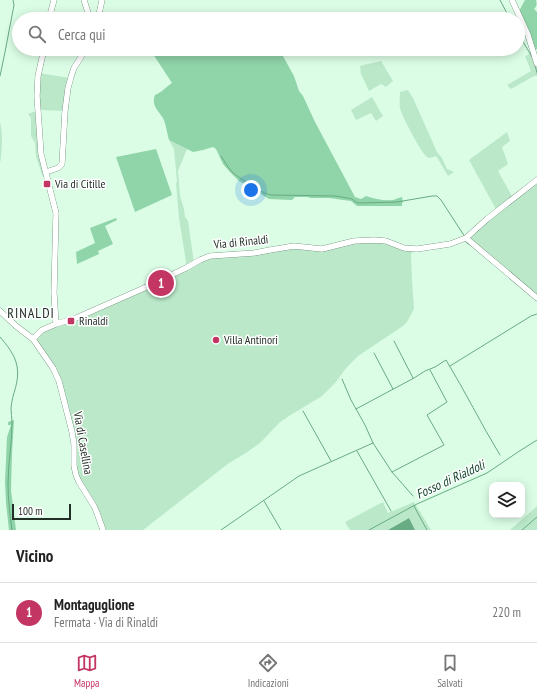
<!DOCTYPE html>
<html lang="it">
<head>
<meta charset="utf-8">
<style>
  :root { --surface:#fff; --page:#f6f6f6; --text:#222; --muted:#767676; --line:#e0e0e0; --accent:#c33563 }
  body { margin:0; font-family:"PT Sans Narrow",sans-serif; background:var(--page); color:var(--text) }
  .controls { position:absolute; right:12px; bottom:12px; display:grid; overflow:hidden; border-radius:8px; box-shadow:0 2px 10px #0003 }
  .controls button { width:36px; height:36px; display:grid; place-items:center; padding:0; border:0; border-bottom:1px solid var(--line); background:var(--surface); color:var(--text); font:20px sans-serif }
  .scale { position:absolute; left:12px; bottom:10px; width:59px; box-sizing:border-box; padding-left:4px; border:2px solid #222f27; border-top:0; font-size:11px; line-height:14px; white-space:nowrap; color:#222f27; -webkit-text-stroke:3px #fff; paint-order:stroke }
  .you { position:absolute; left:251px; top:190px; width:14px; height:14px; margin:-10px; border:3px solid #fff; border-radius:50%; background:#1a73e8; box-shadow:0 0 0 6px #1a73e833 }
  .badge { display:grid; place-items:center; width:26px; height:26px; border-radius:50%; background:var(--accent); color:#fff; font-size:13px; font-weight:700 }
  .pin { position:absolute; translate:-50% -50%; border:2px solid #fff; box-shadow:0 1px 4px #0006 }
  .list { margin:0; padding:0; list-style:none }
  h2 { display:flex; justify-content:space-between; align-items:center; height:52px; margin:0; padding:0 16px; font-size:17px }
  h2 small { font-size:13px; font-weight:400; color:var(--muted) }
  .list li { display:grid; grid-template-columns:26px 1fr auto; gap:12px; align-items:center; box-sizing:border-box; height:60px; padding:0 16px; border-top:1px solid var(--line) }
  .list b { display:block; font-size:15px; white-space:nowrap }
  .list p { margin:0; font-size:13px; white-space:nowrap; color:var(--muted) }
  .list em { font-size:13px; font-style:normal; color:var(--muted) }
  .icon { flex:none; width:22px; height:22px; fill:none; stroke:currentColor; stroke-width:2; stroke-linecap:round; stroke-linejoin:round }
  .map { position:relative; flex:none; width:537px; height:530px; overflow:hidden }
  .search { position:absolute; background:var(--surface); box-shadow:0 2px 10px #0003; left:12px; right:12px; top:12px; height:44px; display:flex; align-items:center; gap:10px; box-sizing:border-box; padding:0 14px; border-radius:22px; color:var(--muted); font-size:15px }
  .sheet { height:112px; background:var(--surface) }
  nav { display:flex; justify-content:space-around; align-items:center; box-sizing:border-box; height:56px; border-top:1px solid var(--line); background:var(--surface); font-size:11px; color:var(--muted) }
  nav a { display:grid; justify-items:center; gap:2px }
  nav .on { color:var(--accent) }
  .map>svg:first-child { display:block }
  .green { fill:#bae8c9 }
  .forest { fill:#90d4a9 }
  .water { fill:#69ab82 }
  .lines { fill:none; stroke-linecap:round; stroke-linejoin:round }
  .stream { stroke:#69ab82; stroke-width:1 }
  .minor-casing { stroke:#54725e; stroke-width:6 }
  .minor { stroke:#fff; stroke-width:5.5 }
  .poi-dot { fill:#c33563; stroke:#fff; stroke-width:1.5 }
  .labels { text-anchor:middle; stroke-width:3; stroke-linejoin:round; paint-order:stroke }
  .poi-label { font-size:12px; fill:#222f27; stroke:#fff; text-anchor:start }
  .street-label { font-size:12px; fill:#222f27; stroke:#fff }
  .water-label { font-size:13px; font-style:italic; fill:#093f24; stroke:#fff }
  .quarter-label { font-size:14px; letter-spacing:1px; fill:#222f27; stroke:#fff }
</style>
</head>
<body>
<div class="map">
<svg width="537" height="530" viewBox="0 0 537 530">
  <rect width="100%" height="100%" fill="#dbfde6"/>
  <path class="green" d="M532 47 537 64V76H534L511 89 507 85 531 71 525 56 528 55Z
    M381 61 393 81 386 87 381 84 369 91 361 74 360 66Z
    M39 73 70 78 65 111 39 110 46 172 43 176 42 175 36 156 35 143 31 136V118L28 114 38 110Z
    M408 90 413 98 437 152 442 158 447 169 454 172 448 176 438 159 436 156C433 157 430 159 427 157 422 154 401 115 400 108 399 103 400 97 400 92Z
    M372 97 383 116 376 121 371 113 356 120 351 110Z
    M0 123C3 130 2 155 0 163Z
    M507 132 510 141 502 147 508 164 498 171 513 198 537 180V298L466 238 497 211 469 160Z
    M169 140 187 149 178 171 180 196 184 209 185 217 188 221 194 263 200 260 294 246 315 249 374 240 414 249 411 254 412 280 414 309 407 322 403 326 358 356 347 367 335 383 322 396 289 416 279 423 260 443 246 453 229 463 143 530H103L97 513 79 482 74 444 59 381 33 339 56 324 80 319 184 271 186 262 179 218 176 183 177 182 174 149Z
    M383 502 388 513 414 502 431 530H415L409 518 388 530H350L345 522Z
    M537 506V530H510Z"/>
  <path class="forest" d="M525 0H536C537 4 537 6 534 9L537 12V49L533 51 518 13Z
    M157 49H279L294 76 299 91 303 96 315 122 355 197 361 199 366 196C375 199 384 201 393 200 396 199 398 198 402 197L403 202 402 203V206H357L351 201 329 198H311L307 197H295L292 200 269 199 239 181 230 172 223 164 216 149 213 147 203 150 193 152 169 140C167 133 166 124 163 118 158 110 151 105 155 95 161 93 166 87 172 83L153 54Z
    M156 149 172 195 135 212 116 157Z
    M116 218 117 220 105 226 113 244 98 251 99 254 77 264 76 252 95 243 90 228Z
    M14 420 12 453 11 490 16 530H9L6 503 5 482 7 437 11 425H8V422Z"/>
  <path class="water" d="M409 518 415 530H388Z"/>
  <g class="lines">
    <path class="stream" d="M500 0 510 19
      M518 33 532 57
      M535 65 537 73
      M0 76 5 52 14 5 13 0
      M221 156 228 167 234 174 264 193 271 195 336 196 352 199 356 202 358 203 397 202 432 196H437L441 200 465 237
      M465 240 467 243 470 245
      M0 337C7 345 15 355 17 366 20 383 12 393 11 408 11 413 12 418 12 423 12 444 8 464 8 484 8 499 10 515 12 530
      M394 341 413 378
      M374 353 393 389
      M450 366 531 316 537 314
      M342 379 351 400 365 425 373 443 392 472 413 496
      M356 409 414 378 425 371 435 367 446 360C465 391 481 424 500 455
      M303 411 331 461
      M357 451 391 511
      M392 472 444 445 427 415 447 402 430 370
      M264 501 281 530
      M414 506 427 530
      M221 530 299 476 373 443
      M369 530 417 504 487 473 518 452 537 440
      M522 530 537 517"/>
    <defs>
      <path id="minor" d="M84 0 90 19
        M512 0 528 35 537 64
        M49 19 54 0
        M98 19 102 0
        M44 49 38 76 37 96 41 154 56 213 54 293 56 324
        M46 172 58 168 62 164 65 111 68 88 71 77 74 68 86 49
        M466 238 537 298
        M0 311 16 326 33 339 53 368 59 381 72 432 74 444V466L76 475 79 482 94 506 97 513 103 530
        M33 339 42 330 56 324 76 318 142 289 186 268 200 260 210 256 254 253 270 250 294 246 322 249 354 241 374 240 386 241 404 248 417 249 450 244 466 238 487 219 537 180"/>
    </defs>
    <use href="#minor" class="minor-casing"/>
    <use href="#minor" class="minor"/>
  </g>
  <g class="poi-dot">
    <rect x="43" y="180" width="8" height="8" rx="2"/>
    <rect x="67" y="317" width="8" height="8" rx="2"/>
    <circle cx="216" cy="340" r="4"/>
  </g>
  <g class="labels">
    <g class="poi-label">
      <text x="55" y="188">Via di Citille</text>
      <text x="79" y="325">Rinaldi</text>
      <text x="224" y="344">Villa Antinori</text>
    </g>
    <g class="street-label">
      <text transform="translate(241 242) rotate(-6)" y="4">Via di Rinaldi</text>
      <text transform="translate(83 443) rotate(80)" y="4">Via di Casellina</text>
    </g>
    <g class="water-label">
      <text transform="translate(450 479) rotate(-25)" y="5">Fosso di Rialdoli</text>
    </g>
    <g class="quarter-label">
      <text x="31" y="318">RINALDI</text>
    </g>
  </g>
</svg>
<div class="controls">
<button><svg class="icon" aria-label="layers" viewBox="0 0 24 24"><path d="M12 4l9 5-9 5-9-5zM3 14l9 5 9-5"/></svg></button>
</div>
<div class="scale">100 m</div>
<div class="you"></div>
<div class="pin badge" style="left:161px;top:283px">1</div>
<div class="search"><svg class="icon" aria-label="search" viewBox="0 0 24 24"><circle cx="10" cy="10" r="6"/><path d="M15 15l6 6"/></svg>Cerca qui</div>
</div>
<section class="sheet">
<h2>Vicino<small></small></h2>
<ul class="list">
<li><span class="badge">1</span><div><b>Montaguglione</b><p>Fermata · Via di Rinaldi</p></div><em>220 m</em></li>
</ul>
</section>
<nav>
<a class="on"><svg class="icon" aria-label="map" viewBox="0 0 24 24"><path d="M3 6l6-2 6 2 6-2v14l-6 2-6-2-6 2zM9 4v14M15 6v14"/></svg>Mappa</a>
<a><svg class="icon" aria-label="directions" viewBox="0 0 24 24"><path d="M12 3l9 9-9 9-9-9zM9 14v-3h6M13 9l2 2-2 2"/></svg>Indicazioni</a>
<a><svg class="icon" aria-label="saved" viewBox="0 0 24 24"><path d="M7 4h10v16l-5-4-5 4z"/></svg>Salvati</a>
</nav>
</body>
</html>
